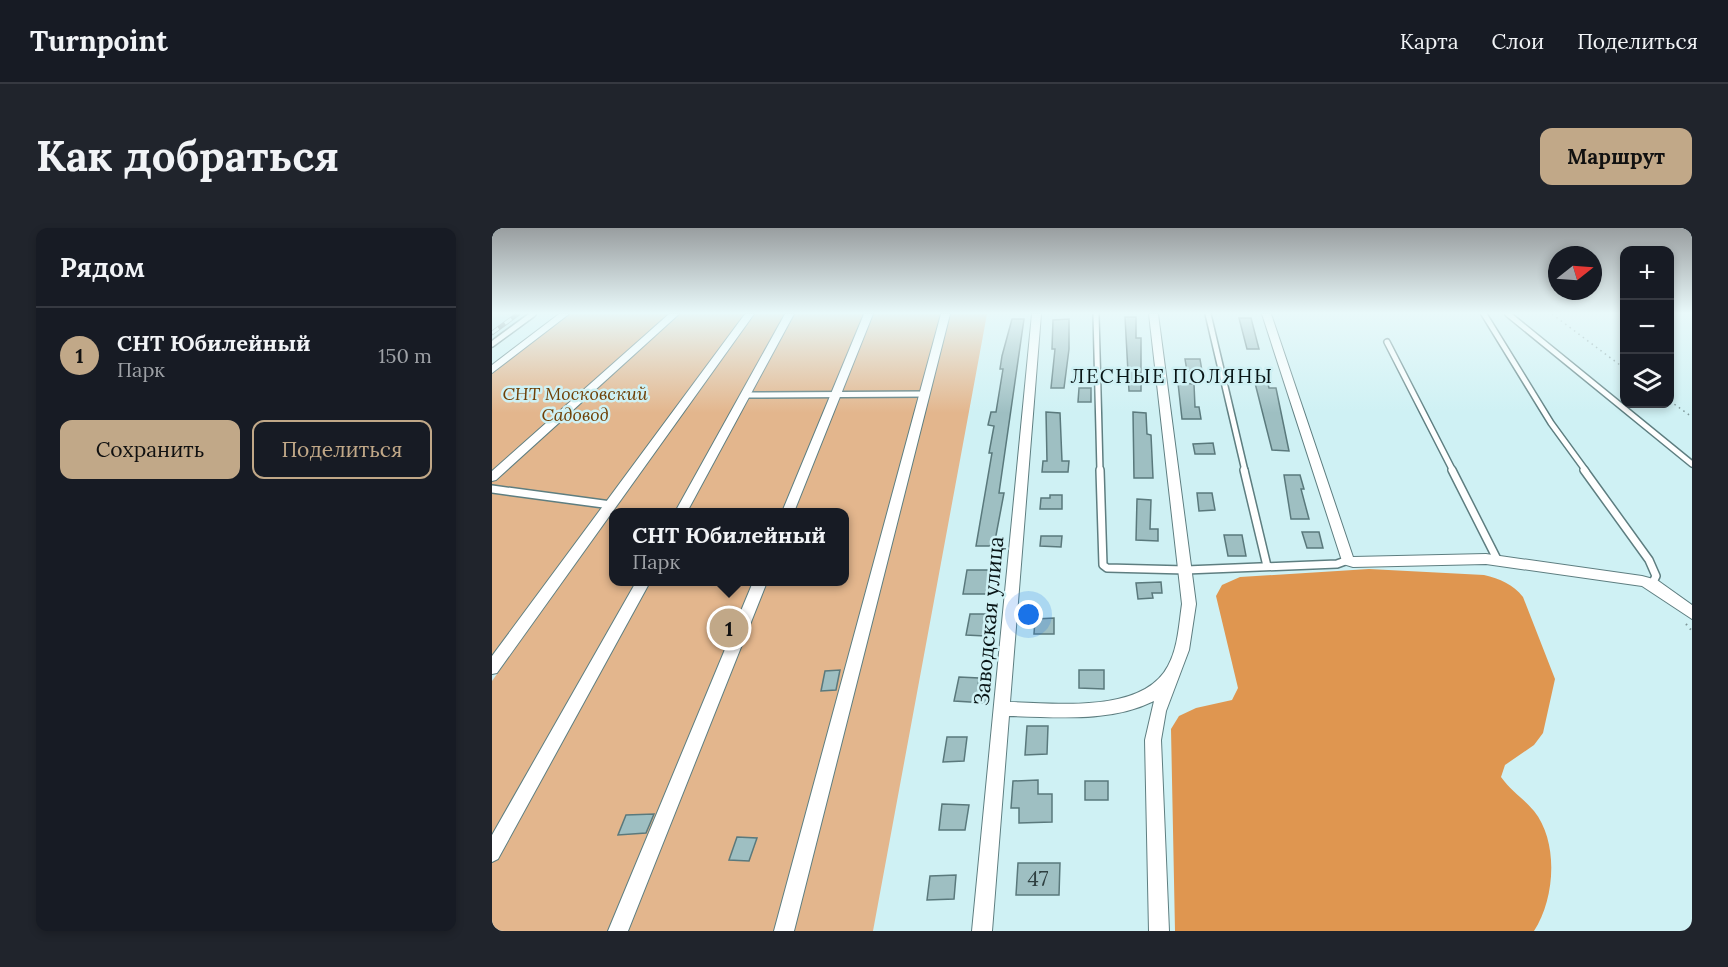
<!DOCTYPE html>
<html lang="ru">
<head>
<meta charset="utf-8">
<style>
  :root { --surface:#171b24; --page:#20242c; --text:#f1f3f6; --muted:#9ea1a6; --line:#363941; --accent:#c1a888 }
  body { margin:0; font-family:Lora,serif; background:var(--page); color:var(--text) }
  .controls { position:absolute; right:18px; top:18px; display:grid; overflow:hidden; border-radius:12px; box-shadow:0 3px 9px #0003 }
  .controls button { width:54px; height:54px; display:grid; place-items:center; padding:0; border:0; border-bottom:2px solid var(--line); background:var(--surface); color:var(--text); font:30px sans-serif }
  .compass { position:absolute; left:1056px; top:18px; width:54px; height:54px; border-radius:50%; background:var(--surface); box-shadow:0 3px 9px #0003; rotate:73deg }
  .you { position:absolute; left:537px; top:387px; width:21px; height:21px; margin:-15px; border:4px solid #fff; border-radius:50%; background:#1a73e8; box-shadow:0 0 0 9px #1a73e833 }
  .badge { display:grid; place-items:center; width:39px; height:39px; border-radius:50%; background:var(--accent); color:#111; font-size:20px; font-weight:700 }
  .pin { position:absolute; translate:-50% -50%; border:3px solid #fff; box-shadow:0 2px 6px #0006 }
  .popup { position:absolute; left:117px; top:280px; width:240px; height:78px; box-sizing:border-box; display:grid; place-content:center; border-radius:12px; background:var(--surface); filter:drop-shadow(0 2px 4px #0005); font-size:20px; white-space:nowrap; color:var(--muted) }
  .popup b { font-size:22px; color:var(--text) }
  .popup::after { content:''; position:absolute; left:50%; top:100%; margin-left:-12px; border:12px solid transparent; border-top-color:var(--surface) }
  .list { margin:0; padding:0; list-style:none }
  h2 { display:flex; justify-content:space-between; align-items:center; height:78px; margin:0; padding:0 24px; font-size:26px }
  h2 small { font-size:20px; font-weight:400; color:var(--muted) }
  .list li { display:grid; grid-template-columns:39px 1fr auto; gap:18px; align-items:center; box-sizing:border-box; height:96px; padding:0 24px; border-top:2px solid var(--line) }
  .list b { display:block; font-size:22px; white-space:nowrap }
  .list p { margin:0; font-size:20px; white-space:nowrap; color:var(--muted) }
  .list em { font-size:20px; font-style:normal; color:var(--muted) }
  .actions { display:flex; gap:12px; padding:18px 24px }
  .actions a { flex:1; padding:14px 0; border:2px solid var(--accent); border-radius:12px; text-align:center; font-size:21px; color:var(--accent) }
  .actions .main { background:var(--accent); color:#111 }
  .icon { flex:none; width:33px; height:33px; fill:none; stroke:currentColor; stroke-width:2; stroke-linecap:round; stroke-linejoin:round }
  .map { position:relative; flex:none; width:1200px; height:703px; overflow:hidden; border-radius:12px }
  header { display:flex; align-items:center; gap:36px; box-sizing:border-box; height:84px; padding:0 30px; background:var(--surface); border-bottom:2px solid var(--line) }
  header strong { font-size:28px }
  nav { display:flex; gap:33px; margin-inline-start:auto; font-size:21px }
  .intro { display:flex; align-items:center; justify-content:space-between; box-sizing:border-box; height:144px; padding:0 36px }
  h1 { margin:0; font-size:42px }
  .button { padding:15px 27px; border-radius:12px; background:var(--accent); color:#111; font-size:21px; font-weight:700 }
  main { display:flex; gap:36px; padding:0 36px }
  aside { flex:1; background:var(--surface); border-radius:12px; box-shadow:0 3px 9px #0003 }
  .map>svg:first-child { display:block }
  .built { fill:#bae6ea }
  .green { fill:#e3b68d; fill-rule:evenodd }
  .forest { fill:#df9650 }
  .building { fill:#9ebfc2; stroke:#5a797c; stroke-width:1.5 }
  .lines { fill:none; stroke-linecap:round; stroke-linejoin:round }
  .lane-far1-casing { stroke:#5e7e80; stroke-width:8 }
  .lane-casing { stroke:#5e7e80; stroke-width:10 }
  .street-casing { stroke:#5e7e80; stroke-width:2 }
  .path-far1 { stroke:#7e9799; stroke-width:1.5; stroke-dasharray:1.5 4; stroke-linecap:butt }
  .path { stroke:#7e9799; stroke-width:2; stroke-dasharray:1.5 4.5; stroke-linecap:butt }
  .lane-far1 { stroke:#fff; stroke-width:5 }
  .lane { stroke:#fff; stroke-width:7 }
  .street { fill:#fff; fill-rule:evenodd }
  .rail-casing { stroke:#687f81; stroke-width:4.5 }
  .rail { stroke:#cff1f4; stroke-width:3; stroke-dasharray:8; stroke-linecap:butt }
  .labels { text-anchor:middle; stroke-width:5; stroke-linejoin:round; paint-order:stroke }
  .far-park-label { font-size:18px; font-style:italic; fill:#6f4006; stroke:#cff1f4 }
  .far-quarter-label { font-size:20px; letter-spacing:1.5px; fill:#081415; stroke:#cff1f4 }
  .street-label { font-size:21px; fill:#081415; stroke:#cff1f4 }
  .near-number-label { font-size:21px; fill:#2e3f40 }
</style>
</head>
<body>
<header>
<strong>Turnpoint</strong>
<nav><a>Карта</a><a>Слои</a><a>Поделиться</a></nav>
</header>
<div class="intro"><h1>Как добраться</h1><a class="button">Маршрут</a></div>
<main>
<aside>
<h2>Рядом<small></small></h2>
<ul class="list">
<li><span class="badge">1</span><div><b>СНТ Юбилейный</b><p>Парк</p></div><em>150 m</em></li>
</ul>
<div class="actions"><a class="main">Сохранить</a><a>Поделиться</a></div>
</aside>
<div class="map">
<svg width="1200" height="703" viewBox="0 0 1200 703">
  <rect width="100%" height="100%" fill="#cff1f4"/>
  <path class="built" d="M6 86H36L0 113V91Z"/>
  <path class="green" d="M67 86H253L0 428V137Z
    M262 86H495L381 703H0V453ZM122 284H352V354H122Z"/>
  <path class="forest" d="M877 341 992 347C1008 351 1021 356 1031 369L1063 451 1051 505 1042 517 1013 537 1009 549C1020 564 1031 570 1042 583 1067 614 1063 671 1042 703H683L679 501 687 488 704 480 740 472 746 460 724 368 730 357 748 349Z"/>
  <path class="building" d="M633 89H644V110H649V163H637Z
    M747 90H759L767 121H755Z
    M520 91H532L507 265H512L502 318H484L500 225H497L502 198 496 197 499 184H504L511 141H508L510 128Z
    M577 91V121L572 160H559L563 121H560L561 92Z
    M693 131H708L710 143H695Z
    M686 155 702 156 703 179H707L709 191H690Z
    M763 155 776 156 777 160H784L797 223 780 222Z
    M587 160H599V174H586Z
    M554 184 568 185 570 233H577L576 244H550L551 233H555Z
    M641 184 654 185 655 206 659 207 661 250H642Z
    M721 215 723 226H703L701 216Z
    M792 247H808L812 261H809L817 291H799Z
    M705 265H720L723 282 707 283Z
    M558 267H570V281H548L549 270H558Z
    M645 271 659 272 658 301H666V313L644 312Z
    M810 304H827L831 320H815Z
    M732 307H750L754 328H736Z
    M549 308H570L569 319 548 318Z
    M475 342H499L496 366H471Z
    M669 354 670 365H660L661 370 646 371 644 355Z
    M478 386H496L493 408 474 407Z
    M562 390V406H542L543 391Z
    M348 442 344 462 329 463 333 443Z
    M587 442H612V461L587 460Z
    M467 449 487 450 486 459H496L494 475 462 473Z
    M535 498H556L555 526 533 527Z
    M455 509H475L472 533 451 534Z
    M546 552V566H560V594L527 595V580H519L521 553Z
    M593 553H616V572H593Z
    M450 576 477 577 473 602H447Z
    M162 586 154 605 126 607 134 587Z
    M245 609 265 610 257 633 237 632Z
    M526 635H568L567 667H524Z
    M464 647 462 671 435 672 438 648Z"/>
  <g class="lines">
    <defs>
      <path id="lane-far1" d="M604 86 608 243
        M716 86 753 243
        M992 86 1059 195 1094 243
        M1016 86 1200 236
        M895 114 961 243
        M0 116 41 86
        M253 167 433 166"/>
      <path id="lane" d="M608 242 611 337 615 340 694 342 845 336 856 332
        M752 242 775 338
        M960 242 1006 333
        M1092 242 1157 332 1164 348 1160 356
        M0 261 119 277"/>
      <path id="street" d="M67 86H77L0 145V137Z
        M177 86H187L4 252 0 253V243Z
        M253 86H262L5 445 0 446V428Z
        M293 86H302L195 284H183Z
        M372 86H381L302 284H290Z
        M449 86H458L302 703H282Z
        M540 86H549L518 474C563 475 651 486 676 438 686 420 687 396 690 376L657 86H666L704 376 697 422 674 483 669 512 677 703H657L653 512 662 473C618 495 565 489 517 488L500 703H480Z
        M770 86H779L861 329 994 326 1150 348 1165 352 1200 377V391L1150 358 994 336 861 339 851 336Z
        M144 354H158L6 631 0 634V607Z
        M261 354H275L136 703H116Z"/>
    </defs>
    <use href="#lane-far1" class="lane-far1-casing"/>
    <use href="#lane" class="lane-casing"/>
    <use href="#street" class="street-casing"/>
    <path class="path-far1" d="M1060 86 1132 140
      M1178 173 1200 189"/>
    <path class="path" d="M1194 396 1200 403"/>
    <use href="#lane-far1" class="lane-far1"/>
    <use href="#lane" class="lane"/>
    <use href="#street" class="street"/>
    <defs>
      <path id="rail" d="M0 105 26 86"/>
    </defs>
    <use href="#rail" class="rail-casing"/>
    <use href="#rail" class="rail"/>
  </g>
  <linearGradient id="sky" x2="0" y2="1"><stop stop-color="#999ea0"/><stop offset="0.46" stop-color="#e9f9fa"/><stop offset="1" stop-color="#e9f9fa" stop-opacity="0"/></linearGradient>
  <rect width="1200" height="185" fill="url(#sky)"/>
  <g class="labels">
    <g class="far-park-label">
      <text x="83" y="172">СНТ Московский<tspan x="83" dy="21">Садовод</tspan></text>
    </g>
    <g class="far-quarter-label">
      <text x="680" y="155">ЛЕСНЫЕ ПОЛЯНЫ</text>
    </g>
    <g class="street-label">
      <text transform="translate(497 393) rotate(-85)" y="7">Заводская улица</text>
    </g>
    <g class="near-number-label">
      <text x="546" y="658">47</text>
    </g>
  </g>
</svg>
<div class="controls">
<button>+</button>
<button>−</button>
<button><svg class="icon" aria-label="layers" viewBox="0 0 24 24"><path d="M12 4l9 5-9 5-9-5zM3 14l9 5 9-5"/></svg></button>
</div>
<svg class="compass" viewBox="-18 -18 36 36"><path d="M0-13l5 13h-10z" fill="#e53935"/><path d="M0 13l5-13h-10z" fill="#9ea1a6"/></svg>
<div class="you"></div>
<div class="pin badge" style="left:237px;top:400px">1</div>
<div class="popup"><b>СНТ Юбилейный</b>Парк</div>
</div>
</main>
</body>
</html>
